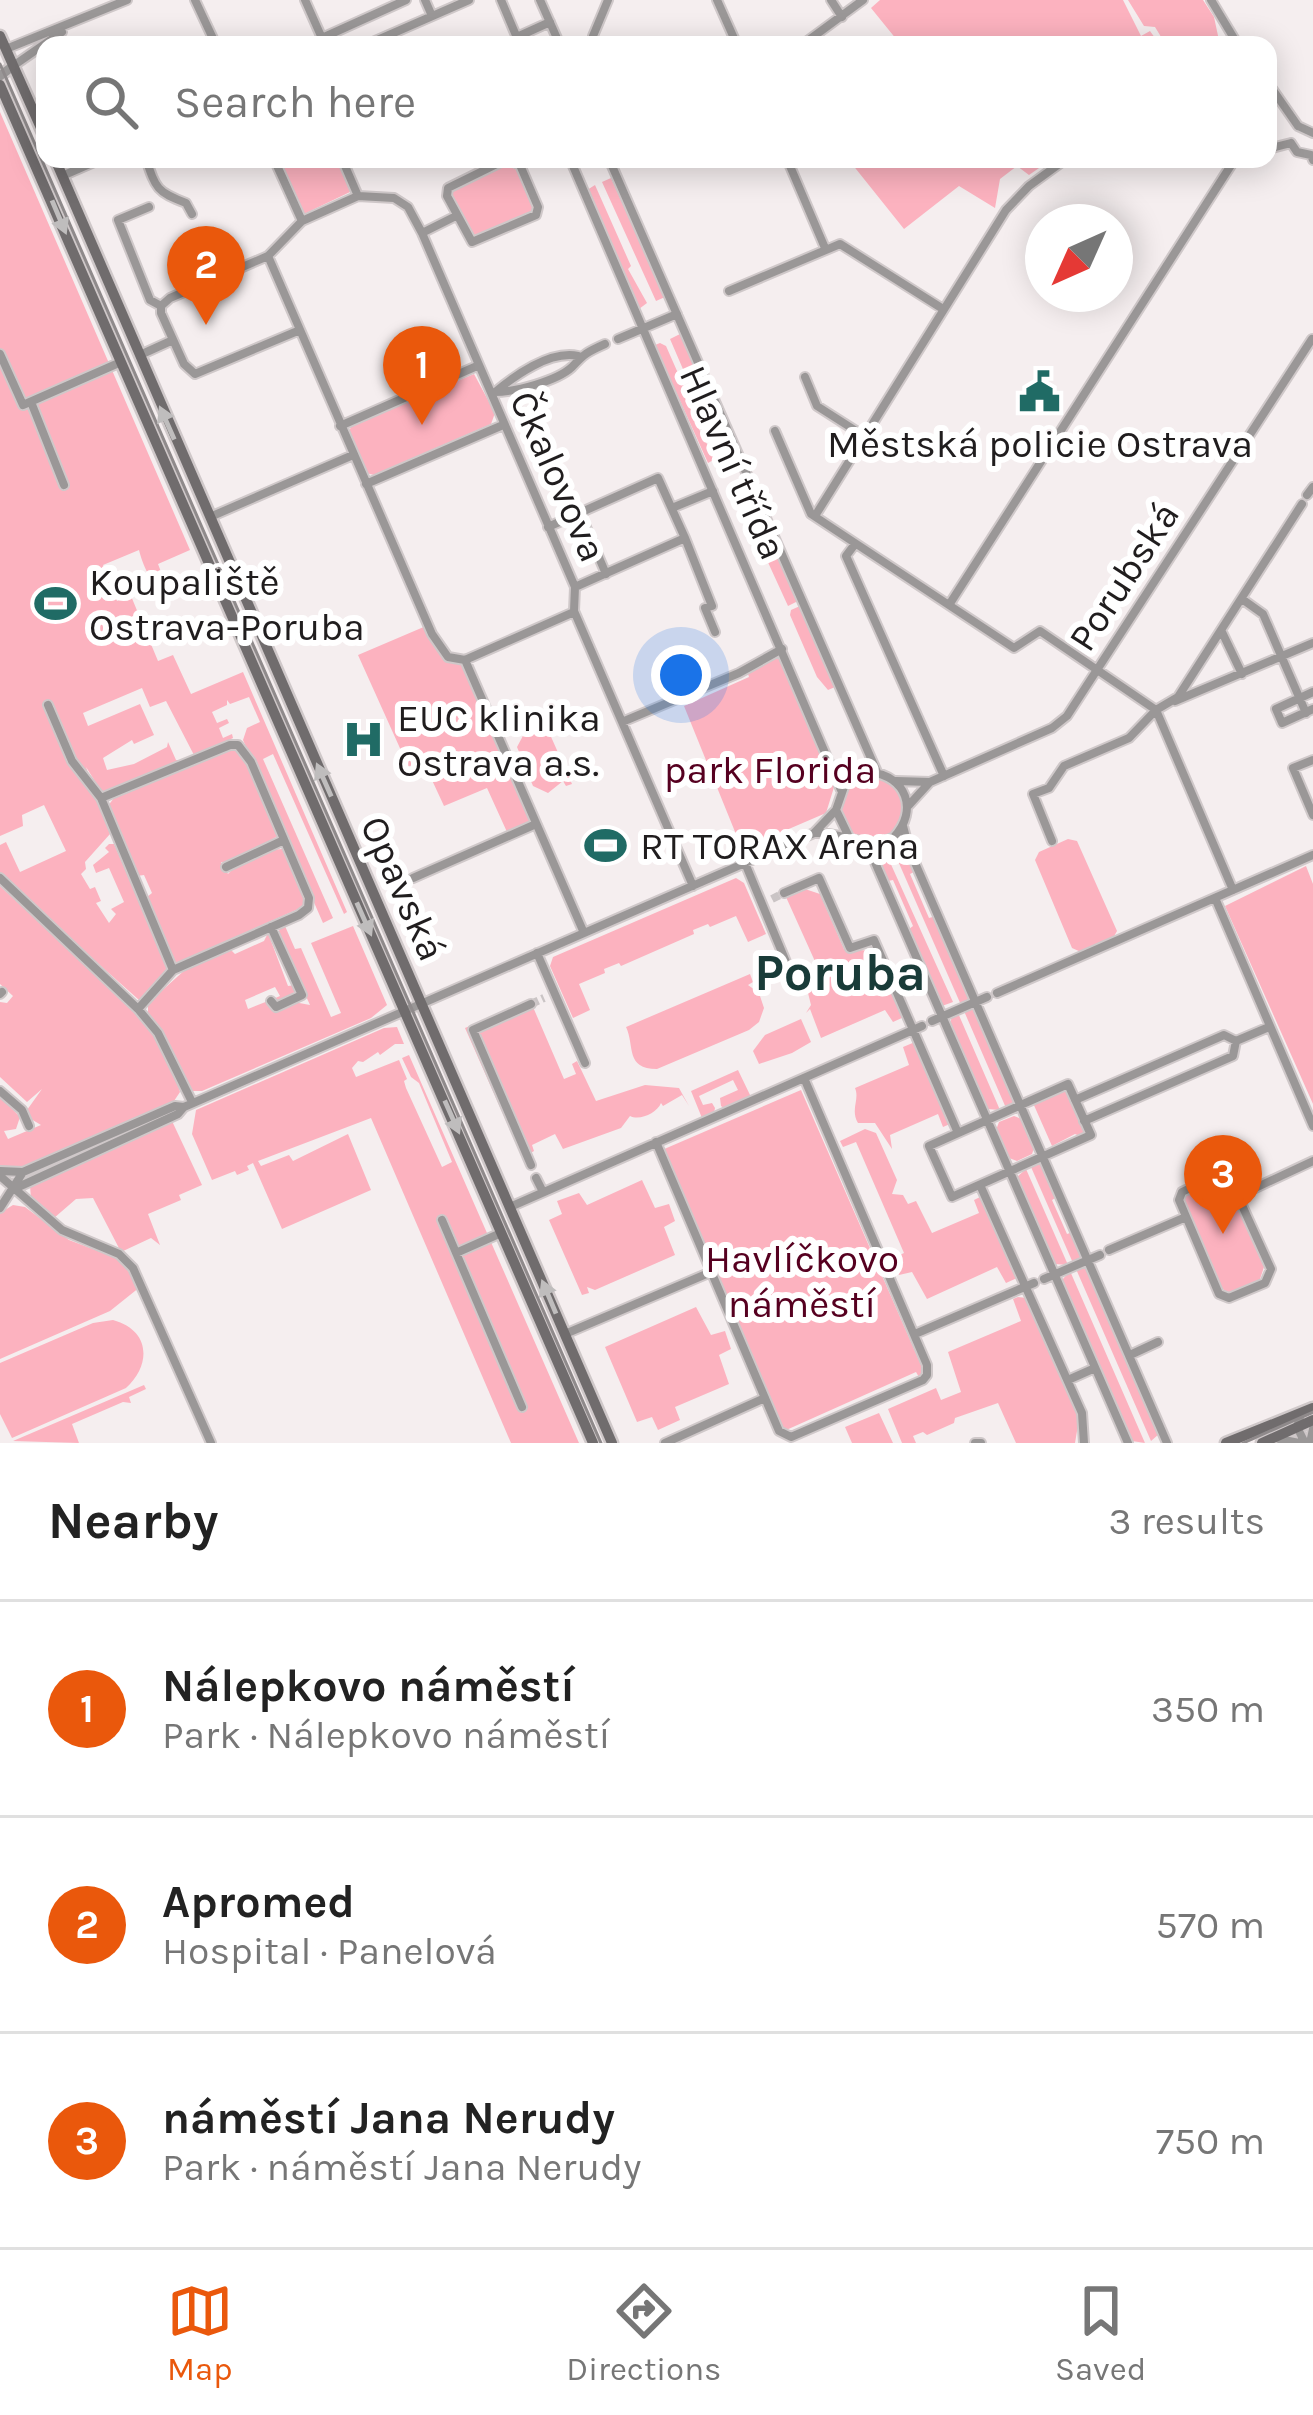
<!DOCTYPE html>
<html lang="en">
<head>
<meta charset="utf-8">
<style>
  :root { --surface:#fff; --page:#f6f6f6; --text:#222; --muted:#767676; --line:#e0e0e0; --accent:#ea580c }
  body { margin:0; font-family:Karla,sans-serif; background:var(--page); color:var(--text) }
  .compass { position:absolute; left:1025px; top:204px; width:108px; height:108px; border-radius:50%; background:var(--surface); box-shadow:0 6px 30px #0003; rotate:225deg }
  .you { position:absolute; left:681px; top:675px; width:42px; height:42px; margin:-30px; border:9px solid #fff; border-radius:50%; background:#1a73e8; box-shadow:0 0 0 18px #1a73e833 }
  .badge { display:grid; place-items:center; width:78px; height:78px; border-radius:50%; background:var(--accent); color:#fff; font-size:39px; font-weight:700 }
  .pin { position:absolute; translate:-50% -99px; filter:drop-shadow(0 3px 6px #0008) }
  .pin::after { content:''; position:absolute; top:63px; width:42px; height:36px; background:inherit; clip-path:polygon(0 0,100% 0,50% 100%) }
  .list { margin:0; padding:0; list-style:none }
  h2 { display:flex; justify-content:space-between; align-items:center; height:156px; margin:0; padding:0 48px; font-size:51px }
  h2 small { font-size:39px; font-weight:400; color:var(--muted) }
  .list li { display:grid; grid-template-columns:78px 1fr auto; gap:36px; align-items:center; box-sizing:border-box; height:216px; padding:0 48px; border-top:3px solid var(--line) }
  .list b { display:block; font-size:45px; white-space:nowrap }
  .list p { margin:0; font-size:39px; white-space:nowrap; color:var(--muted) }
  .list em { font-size:39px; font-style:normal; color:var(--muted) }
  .icon { flex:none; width:66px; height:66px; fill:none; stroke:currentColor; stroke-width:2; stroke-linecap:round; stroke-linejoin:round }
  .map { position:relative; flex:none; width:1313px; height:1443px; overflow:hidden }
  .search { position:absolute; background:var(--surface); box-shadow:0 6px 30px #0003; left:36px; right:36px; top:36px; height:132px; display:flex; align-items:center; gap:30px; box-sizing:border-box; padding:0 42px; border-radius:24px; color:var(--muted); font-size:45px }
  .sheet { height:804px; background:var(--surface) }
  nav { display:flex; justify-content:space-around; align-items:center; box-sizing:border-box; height:168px; border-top:3px solid var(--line); background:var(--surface); font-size:33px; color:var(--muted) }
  nav a { display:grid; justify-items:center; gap:6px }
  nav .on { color:var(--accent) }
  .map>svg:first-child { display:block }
  .green { fill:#fcb2bf }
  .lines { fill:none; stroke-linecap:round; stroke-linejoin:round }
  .minor-tunnel { stroke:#cac4c5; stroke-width:8; stroke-dasharray:8 4; stroke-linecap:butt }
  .minor-casing { stroke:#cfc8c9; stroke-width:12 }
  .tertiary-casing { stroke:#cfc8c9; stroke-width:14 }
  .secondary-casing { stroke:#cfc8c9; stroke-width:15 }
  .minor { stroke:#9a9797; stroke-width:8 }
  .tertiary { stroke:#9a9797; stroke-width:9 }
  .secondary { stroke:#706c6d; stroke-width:10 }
  .tram { stroke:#8f8a8b; stroke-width:3 }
  .oneway { fill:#bfbdbd }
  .labels { text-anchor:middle; stroke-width:12; stroke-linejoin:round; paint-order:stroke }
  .poi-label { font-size:39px; fill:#201d1e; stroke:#fff; text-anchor:start }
  .street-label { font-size:39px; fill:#201d1e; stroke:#fff }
  .park-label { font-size:39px; fill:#560020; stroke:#fff }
  .district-label { font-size:51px; font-weight:bold; fill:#193b38; stroke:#fff }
</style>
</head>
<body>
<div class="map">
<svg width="1313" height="1443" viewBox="0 0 1313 1443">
  <rect width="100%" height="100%" fill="#f5eeef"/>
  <path class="green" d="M880 0H1123L1141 36 1150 31 1160 45H901L871 8Z
    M1128 0H1203L1214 17 1220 45H1166L1155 27 1144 26Z
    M0 112 190 550 158 564 169 593 185 586V590L170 597C154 590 143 567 139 550L103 565 117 601 131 596 158 661 173 655 191 694 243 672 347 912 344 914 273 754 263 759 333 918 323 923 243 740 247 728 260 722 249 697 230 704 227 700V705L212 712 217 723 227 719 229 723 219 728 223 738 232 734 233 738 195 757 166 701 150 707 142 688 83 713 88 726 140 704 154 735 134 744 132 740 103 758 107 770 134 764 167 747 168 742 176 760H181L178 764 103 794 86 767 110 834 85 862 86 869 81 874 90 889 95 887 101 901 96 903 109 923 116 914 111 909 124 902 109 868 96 873 93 865 109 852 105 848 109 844H114L167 965 164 977 139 1000 0 876V845L6 842 20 872 66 851 44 805 22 815 23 826 0 836Z
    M277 159H339L350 192 304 214Z
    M848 159H1052L1029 175 1017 166 1000 179 995 208 959 186 904 229Z
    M504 164 517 170 534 210 531 216 472 241 450 198 452 187Z
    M611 178 665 297 656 301 602 182Z
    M595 185 631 266 628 269 647 303 639 309 587 190Z
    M680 334 732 449 721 457 705 411H701L670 339Z
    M660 343 666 346 696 414 692 416 715 459 708 463 655 345Z
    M474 374 495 413 491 424 374 475 366 473 349 431 352 425Z
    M761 518 798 601 788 606 750 523Z
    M800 606 835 687 828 690 817 677 790 615 791 610Z
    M426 626 442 658 463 665 531 822 507 832 487 788 444 806 425 765 408 766 358 655Z
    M777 655 782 658 835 784 826 813 742 849 684 706 749 677 747 671Z
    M544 721 572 784 566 786 563 781 548 793 533 786 517 747 525 732H542L539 723Z
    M233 748 244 756 278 836 230 862H221L228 874C238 862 265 849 282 849L306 898 305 906 176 963 147 897 152 893 144 875 137 876 107 807 114 798Z
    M841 808a31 31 0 1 1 62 0a31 31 0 1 1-62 0Z
    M1068 839 1077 841 1117 931 1113 938 1081 952 1072 948 1035 860 1039 852Z
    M909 854 916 871 910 874 929 918 936 916 970 995 968 1001 961 1005 898 861Z
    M889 860 953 1002 942 1006 909 929 913 926 893 880 888 881 881 864Z
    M1306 866 1313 884V1104L1225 906Z
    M736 878 744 883 766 934 748 942 736 916 710 927 708 924 693 930 694 934 621 966 619 963 604 969 605 973 579 984 590 1010 573 1018 550 966 553 957Z
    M0 886C61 945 158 1008 180 1092L172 1104 18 1170 0 1167V1096L20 1117 16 1129 4 1131 8 1139 41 1125 31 1119 27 1110 42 1089 27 1102 0 1077V1002L7 1003 13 996 0 984Z
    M805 889 820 894 844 949 874 951 904 1017 893 1022 885 1010 821 1038 810 1009 806 1013 811 1005 807 989 810 973 818 968 786 897Z
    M285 926 295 949 301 948 331 1017 341 1013 311 943 353 926 387 1005 371 1018 202 1091H193L148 1015V1003L186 969 230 949 235 954 264 941 268 933 288 986 295 985 296 991 276 1005 273 999 280 996 275 987 245 1000 248 1009 268 1001 274 1009 294 1002 310 1005 278 935 280 927Z
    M750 974 753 982 748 985 759 993 764 1008 759 1022 749 1030 657 1069C625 1069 635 1046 626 1027Z
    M530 1000 564 1079 576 1074 572 1064 577 1061 596 1101 645 1085 679 1088 689 1106 682 1095 663 1106 661 1103C657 1113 640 1121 630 1116L621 1128 563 1149 555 1134 532 1145 534 1151 529 1154 533 1164 526 1166 465 1028Z
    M972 1008 1014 1096V1102L1006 1108 964 1011Z
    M958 1013 1000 1110 987 1109 950 1024 952 1016Z
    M801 1019 811 1042 792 1053 759 1064 753 1051 765 1035Z
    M397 1027 404 1044H395L380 1055 378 1052 363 1062 358 1061 352 1068 356 1077 399 1060 407 1079 404 1081 406 1088 442 1167 452 1162 419 1083 411 1077 402 1058 409 1055 579 1443H511L371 1118 258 1161 261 1166 289 1155 293 1161 348 1134 371 1190 282 1229 253 1163 247 1166 249 1170 237 1175 235 1171 212 1180 192 1134 196 1110 384 1028Z
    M915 1042 950 1124 943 1127 938 1114 890 1135 892 1149 875 1123H858C850 1109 860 1100 855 1088L909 1065 903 1047Z
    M738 1070 751 1097 725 1109 721 1106 720 1098 738 1090 733 1080 699 1096 703 1105 712 1103 715 1108 714 1113 702 1118 691 1091Z
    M801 1090 924 1372 920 1379 916 1372 784 1431 662 1150Z
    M1060 1091 1066 1092 1084 1133 1082 1137 1075 1134 1052 1146 1033 1103Z
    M1014 1116 1024 1120 1035 1145 1032 1154 1017 1161 1009 1158 996 1130 999 1122Z
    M172 1121 202 1185 179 1195 181 1200 148 1214 160 1245 151 1238 121 1252 93 1198 76 1199 54 1218 31 1199 30 1185Z
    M865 1129 876 1133 897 1180 892 1194 903 1195 908 1204 916 1201 932 1233 979 1213 974 1200 982 1196 1017 1278 1006 1283 997 1267 927 1299 912 1272 899 1275 891 1259 904 1253 856 1142 843 1147 840 1141Z
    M1040 1164 1057 1197 1052 1200 1067 1234 1073 1232 1082 1256 1073 1263 1031 1167Z
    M1026 1169 1068 1265 1055 1264 1017 1177Z
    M642 1180 655 1208 669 1204 675 1221 664 1227 675 1255 595 1290 587 1287 589 1293 582 1295 549 1220 562 1214 557 1201 579 1193 587 1205Z
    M1218 1180 1226 1183 1264 1267 1259 1282 1229 1293 1221 1288 1183 1201 1188 1192Z
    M13 1205 25 1207 69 1240 119 1259 140 1287 110 1311 0 1359V1213Z
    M1082 1266 1087 1268 1159 1434 1151 1441 1076 1269Z
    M1070 1271 1145 1443 1132 1441 1062 1280Z
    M1018 1297 1027 1298 1079 1419 1075 1443H1016L998 1403 955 1418 954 1423 927 1435 923 1432 913 1436 916 1443H902L888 1409 936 1388 941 1400 961 1392 948 1352 1021 1321 1013 1299Z
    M696 1307 711 1335 725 1331 731 1349 719 1355 729 1384 675 1407 680 1420 658 1430 652 1417 637 1422 605 1347Z
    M113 1320C150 1330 152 1364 126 1388L12 1438 0 1414V1363L93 1323Z
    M144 1385 146 1389 129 1397 131 1403 123 1402 72 1424 79 1443 13 1441Z
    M879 1413 893 1443H852L845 1427Z"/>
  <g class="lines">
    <path class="minor-tunnel" d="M772 899 784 893
      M531 1004 544 998"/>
    <defs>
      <path id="minor" d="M195 0 216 45
        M305 0 325 45
        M425 0 432 16
        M501 0 520 45
        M540 0 560 45
        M717 0 737 45
        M831 0 842 17
        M1211 0 1238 45
        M593 36 608 0
        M517 37 550 22
        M322 38 406 0
        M366 45 469 0
        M802 45 863 0
        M6 49 127 0
        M13 66 62 32
        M1268 83 1298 126
        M1298 126 1313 133
        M1291 143 1297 152 1311 155 1313 160
        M1268 149 1291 143
        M146 159C156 189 157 192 186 203L192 214
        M274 159 302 221
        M342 159 358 196
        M507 159 520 165 538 207 536 215 472 242 447 196 448 188Z
        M570 159 841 790
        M609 159 877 772
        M787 159 825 248
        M62 176 101 159
        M149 207 118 220 150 300 161 306
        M422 233 456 216
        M268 256 170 298 161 306V313L184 364 195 374 300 330
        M729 291 840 244 943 309
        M618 339 677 314
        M0 354 23 405 121 362
        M140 355 173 340
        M805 377 817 406 864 436
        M495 392C515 392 557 381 572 367 584 354 587 352 605 344
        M494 393C514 376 550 350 578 356
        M31 402 64 485
        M340 426 477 366
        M775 431 811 514 1014 648 1040 631 1156 710 1233 890
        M366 484 503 425
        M1307 495 1313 487
        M672 508 713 491
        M580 513 606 574
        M815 516 1006 210 1029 186 1066 159
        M210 517 353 455
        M548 527 658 478 685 538 575 587
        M685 538 712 606 705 608 715 632
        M855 544 846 556 944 776
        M1242 599 1263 614 1306 713
        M949 605 1235 159
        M1221 630 1242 674
        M465 660 448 657 432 634 268 256 302 221 358 196 394 198 408 207 422 233 575 587 574 611 693 886
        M465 660 584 933
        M465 660 574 612
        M1313 692 1276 709 1282 723 1313 709
        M1175 701 1313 643
        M48 705 72 761 101 798 173 970
        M622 722 739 673 782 649
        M1313 760 1293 768 1313 815
        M896 781 930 782 1052 728 1067 716 1312 339
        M101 798 230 745H238L251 762 309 898 308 908 299 915 173 970 138 1009
        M909 805 930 782
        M903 826 909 849 1167 1443
        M816 833C844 832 867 851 894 837 919 810 906 776 870 772L845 784 836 810 848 835
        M1052 841 1033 794 1049 788 1064 766 1129 738 1156 710 1178 697 1302 504
        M867 844 1128 1443
        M745 863 796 986
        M226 867 284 840
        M0 878 138 1009 158 1033 192 1102
        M413 878 536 824
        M784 893 819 878 850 948 874 940 958 1133
        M1215 898 1313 1126
        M537 953 585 1063
        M997 993 1313 855
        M0 994 2 992
        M271 1001 276 1007 302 995 271 927
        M932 1021 987 997
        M1236 1041 1269 1027
        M1068 1084 1091 1135 952 1197 929 1146Z
        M0 1091 22 1110 29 1126
        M1075 1100 1224 1035 1236 1041
        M1084 1121 1233 1056 1236 1041
        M656 1142 779 1431 791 1437 923 1380 927 1375V1365L804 1078
        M531 1165 473 1030 531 1004
        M0 1171 23 1172 175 1106 184 1107 814 833 836 810
        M1217 1175 1230 1179 1271 1269 1265 1283 1229 1298 1219 1294 1179 1200 1182 1192Z
        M0 1176 62 1230 119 1254 133 1268 211 1443
        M536 1178 543 1192
        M980 1185 1082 1413 1084 1443
        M14 1189 178 1114 184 1107
        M1238 1196 1313 1161
        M510 1207 922 1026
        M0 1208 23 1172
        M442 1220 522 1407
        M1109 1250 1186 1217
        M456 1253 501 1233
        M1044 1279 1100 1255
        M565 1334 711 1272
        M915 1334 1034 1283
        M1130 1355 1158 1342
        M1068 1380 1095 1368
        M1301 1414 1297 1427 1305 1443
        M1279 1439 1299 1443
        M665 1443 765 1398
        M975 1443H981
        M1310 1443 1313 1429"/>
      <path id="tertiary" d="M0 76 13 66"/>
      <path id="secondary" d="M0 36 45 137
        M0 85 593 1443
        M55 159 612 1443
        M1226 1443 1313 1408
        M1262 1443 1313 1420"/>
    </defs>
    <use href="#minor" class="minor-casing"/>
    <use href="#tertiary" class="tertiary-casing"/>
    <use href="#secondary" class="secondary-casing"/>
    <use href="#minor" class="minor"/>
    <use href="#tertiary" class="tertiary"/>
    <use href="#secondary" class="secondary"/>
    <path class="tram" d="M0 64 601 1443
      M1243 1443 1313 1412"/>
  </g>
  <defs><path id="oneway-solid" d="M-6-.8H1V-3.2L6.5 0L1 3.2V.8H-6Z" transform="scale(3)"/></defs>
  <g class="oneway">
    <use href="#oneway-solid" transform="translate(59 217) rotate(67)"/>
    <use href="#oneway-solid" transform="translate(167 423) rotate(-114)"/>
    <use href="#oneway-solid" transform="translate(324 780) rotate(-114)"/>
    <use href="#oneway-solid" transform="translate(364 919) rotate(66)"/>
    <use href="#oneway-solid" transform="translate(452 1117) rotate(66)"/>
    <use href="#oneway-solid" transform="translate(549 1297) rotate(-113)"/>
  </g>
  <defs>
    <symbol id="civic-bare" viewBox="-9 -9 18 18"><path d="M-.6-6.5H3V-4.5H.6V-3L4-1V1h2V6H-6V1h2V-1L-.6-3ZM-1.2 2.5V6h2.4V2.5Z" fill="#206b65" stroke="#fff" stroke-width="2.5" paint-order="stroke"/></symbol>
    <symbol id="stadium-bare" viewBox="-9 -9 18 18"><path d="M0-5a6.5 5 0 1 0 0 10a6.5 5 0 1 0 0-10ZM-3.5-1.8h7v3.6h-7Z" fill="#206b65" stroke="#fff" stroke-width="2.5" paint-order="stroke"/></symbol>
    <symbol id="hospital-bare" viewBox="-9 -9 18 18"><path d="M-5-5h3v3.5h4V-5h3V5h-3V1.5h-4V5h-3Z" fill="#206b65" stroke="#fff" stroke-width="2.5" paint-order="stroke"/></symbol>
  </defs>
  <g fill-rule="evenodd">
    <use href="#civic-bare" x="1010" y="362" width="59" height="59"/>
    <use href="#stadium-bare" x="26" y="574" width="59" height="59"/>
    <use href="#hospital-bare" x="334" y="710" width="59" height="59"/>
    <use href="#stadium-bare" x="576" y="816" width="59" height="59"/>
  </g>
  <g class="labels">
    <g class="poi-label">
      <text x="1040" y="457" text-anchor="middle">Městská policie Ostrava</text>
      <text x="89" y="595">Koupaliště<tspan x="89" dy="45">Ostrava-Poruba</tspan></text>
      <text x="397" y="731">EUC klinika<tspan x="397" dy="45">Ostrava a.s.</tspan></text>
      <text x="640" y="859">RT TORAX Arena</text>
    </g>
    <g class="street-label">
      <text transform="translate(734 462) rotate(66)" y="14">Hlavní třída</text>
      <text transform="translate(559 476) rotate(66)" y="14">Čkalovova</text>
      <text transform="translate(1123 576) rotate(-57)" y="14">Porubská</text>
      <text transform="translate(404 888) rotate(66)" y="14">Opavská</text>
    </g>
    <g class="park-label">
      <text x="770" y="783">park Florida</text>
      <text x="802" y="1272">Havlíčkovo<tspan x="802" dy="45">náměstí</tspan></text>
    </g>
    <g class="district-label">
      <text x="840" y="990">Poruba</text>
    </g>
  </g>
</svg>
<svg class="compass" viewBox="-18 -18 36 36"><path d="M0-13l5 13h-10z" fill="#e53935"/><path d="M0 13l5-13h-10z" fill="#767676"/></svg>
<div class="you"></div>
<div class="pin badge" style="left:422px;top:425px">1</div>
<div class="pin badge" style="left:206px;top:325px">2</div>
<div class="pin badge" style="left:1223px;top:1234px">3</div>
<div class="search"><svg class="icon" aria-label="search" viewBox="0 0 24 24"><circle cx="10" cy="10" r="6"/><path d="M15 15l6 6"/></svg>Search here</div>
</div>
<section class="sheet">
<h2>Nearby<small>3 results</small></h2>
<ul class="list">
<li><span class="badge">1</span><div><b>Nálepkovo náměstí</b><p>Park · Nálepkovo náměstí</p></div><em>350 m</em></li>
<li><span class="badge">2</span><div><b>Apromed</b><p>Hospital · Panelová</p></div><em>570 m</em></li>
<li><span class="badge">3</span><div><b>náměstí Jana Nerudy</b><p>Park · náměstí Jana Nerudy</p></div><em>750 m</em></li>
</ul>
</section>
<nav>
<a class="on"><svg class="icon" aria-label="map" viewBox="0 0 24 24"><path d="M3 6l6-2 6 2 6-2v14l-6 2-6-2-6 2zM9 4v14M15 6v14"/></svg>Map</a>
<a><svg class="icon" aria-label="directions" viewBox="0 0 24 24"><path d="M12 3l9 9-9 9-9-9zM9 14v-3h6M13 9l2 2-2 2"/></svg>Directions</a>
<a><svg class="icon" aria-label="saved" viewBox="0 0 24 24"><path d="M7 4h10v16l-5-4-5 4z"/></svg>Saved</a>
</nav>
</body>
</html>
